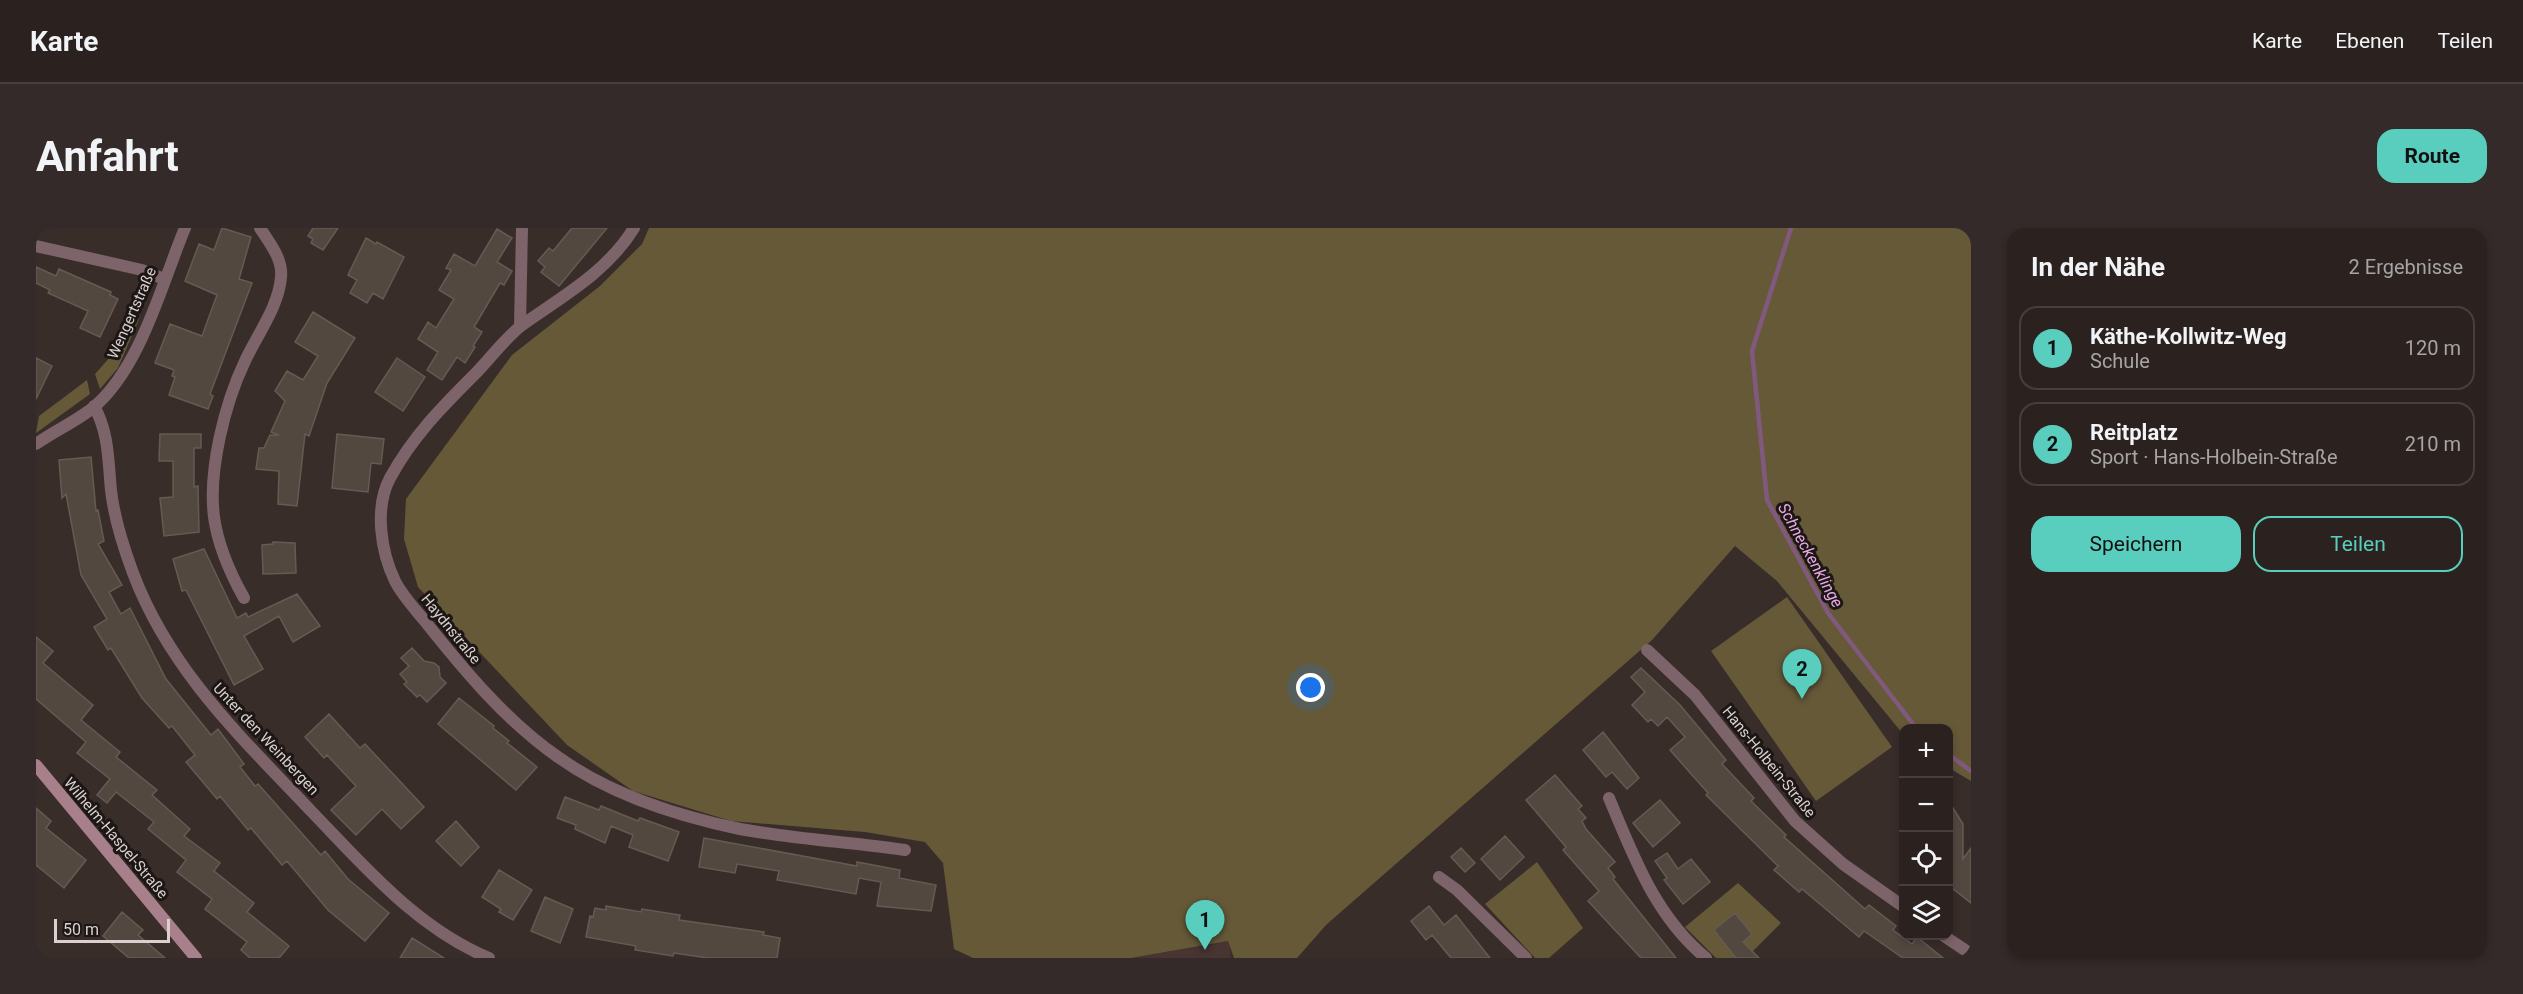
<!DOCTYPE html>
<html lang="de">
<head>
<meta charset="utf-8">
<style>
  :root { --surface:#2b2220; --page:#332a29; --text:#f1f3f6; --muted:#a6a4a5; --line:#473f3e; --accent:#59cebe }
  body { margin:0; font-family:Roboto,sans-serif; background:var(--page); color:var(--text) }
  .controls { position:absolute; right:18px; bottom:18px; display:grid; overflow:hidden; border-radius:12px; box-shadow:0 3px 9px #0003 }
  .controls button { width:54px; height:54px; display:grid; place-items:center; padding:0; border:0; border-bottom:2px solid var(--line); background:var(--surface); color:var(--text); font:30px sans-serif }
  .scale { position:absolute; left:18px; bottom:15px; width:116px; box-sizing:border-box; padding-left:6px; border:3px solid #d9d0cf; border-top:0; font-size:16px; line-height:21px; white-space:nowrap; color:#d9d0cf; -webkit-text-stroke:4px #1c1615; paint-order:stroke }
  .you { position:absolute; left:1275px; top:460px; width:21px; height:21px; margin:-15px; border:4px solid #fff; border-radius:50%; background:#1a73e8; box-shadow:0 0 0 9px #1a73e833 }
  .badge { display:grid; place-items:center; width:39px; height:39px; border-radius:50%; background:var(--accent); color:#111; font-size:20px; font-weight:700 }
  .pin { position:absolute; translate:-50% -50px; filter:drop-shadow(0 2px 3px #0008) }
  .pin::after { content:''; position:absolute; top:32px; width:21px; height:18px; background:inherit; clip-path:polygon(0 0,100% 0,50% 100%) }
  .list { margin:0; padding:0; list-style:none }
  h2 { display:flex; justify-content:space-between; align-items:center; height:78px; margin:0; padding:0 24px; font-size:26px }
  h2 small { font-size:20px; font-weight:400; color:var(--muted) }
  .list li { display:grid; grid-template-columns:39px 1fr auto; gap:18px; align-items:center; box-sizing:border-box; height:84px; margin:0 12px 12px; padding:0 12px; border:2px solid var(--line); border-radius:18px }
  .list b { display:block; font-size:22px; white-space:nowrap }
  .list p { margin:0; font-size:20px; white-space:nowrap; color:var(--muted) }
  .list em { font-size:20px; font-style:normal; color:var(--muted) }
  .actions { display:flex; gap:12px; padding:18px 24px }
  .actions a { flex:1; padding:14px 0; border:2px solid var(--accent); border-radius:18px; text-align:center; font-size:21px; color:var(--accent) }
  .actions .main { background:var(--accent); color:#111 }
  .icon { flex:none; width:33px; height:33px; fill:none; stroke:currentColor; stroke-width:2; stroke-linecap:round; stroke-linejoin:round }
  .map { position:relative; flex:none; width:1935px; height:730px; overflow:hidden; border-radius:18px }
  header { display:flex; align-items:center; gap:36px; box-sizing:border-box; height:84px; padding:0 30px; background:var(--surface); border-bottom:2px solid var(--line) }
  header strong { font-size:28px }
  nav { display:flex; gap:33px; margin-inline-start:auto; font-size:21px }
  .intro { display:flex; align-items:center; justify-content:space-between; box-sizing:border-box; height:144px; padding:0 36px }
  h1 { margin:0; font-size:42px }
  .button { padding:15px 27px; border-radius:18px; background:var(--accent); color:#111; font-size:21px; font-weight:700 }
  main { display:flex; gap:36px; padding:0 36px }
  aside { flex:1; background:var(--surface); border-radius:18px; box-shadow:0 3px 9px #0003 }
  .map>svg:first-child { display:block }
  .built { fill:#483431 }
  .green { fill:#655938 }
  .lines { fill:none; stroke-linecap:round; stroke-linejoin:round }
  .stream { stroke:#82597e; stroke-width:4.5 }
  .building { fill:#524840; stroke:#665b53; stroke-width:1.5 }
  .street { stroke:#7d636a; stroke-width:12 }
  .secondary { stroke:#a8808b; stroke-width:12 }
  .labels { text-anchor:middle; stroke-width:6; stroke-linejoin:round; paint-order:stroke }
  .street-label { font-size:15px; fill:#d9d0cf; stroke:#1c1615 }
  .water-label { font-size:16px; font-style:italic; fill:#eaabe4; stroke:#1c1615 }
</style>
</head>
<body>
<header>
<strong>Karte</strong>
<nav><a>Karte</a><a>Ebenen</a><a>Teilen</a></nav>
</header>
<div class="intro"><h1>Anfahrt</h1><a class="button">Route</a></div>
<main>
<div class="map">
<svg width="1935" height="730" viewBox="0 0 1935 730">
  <rect width="100%" height="100%" fill="#392d2a"/>
  <path class="built" d="M1193 713 1195 730H1095Z"/>
  <path class="green" d="M613 0H1935V553L1913 540 1912 500H1868L1867 506 1741 353 1699 318 1616 412 1290 697 1261 730H1198L1192 713 1095 730H937L918 721 907 635 889 614 829 604 695 593 597 563 531 517 382 359 368 311 370 271 476 127 564 58 606 16Z
    M104 89 82 140 64 161 59 146 84 118Z
    M51 152 54 166 0 205 3 188Z
    M1751 369 1856 519 1780 573 1675 423Z
    M1501 634 1547 700 1513 730H1499L1449 676Z
    M1702 655 1745 695 1710 730H1680L1649 699Z"/>
  <g class="lines">
    <path class="stream" d="M1755 0 1716 123 1731 272 1792 385 1880 500
      M1912 526 1935 543"/>
  </g>
  <path class="building" d="M186 0 215 9 203 51 216 55 174 166 177 168 172 181 133 167 139 149 136 148 138 142 119 135 134 96 166 108 181 67 149 53 163 16 178 22Z
    M277 0H302L287 22 275 15 277 11 272 8Z
    M536 0H571L523 58 505 44 509 39 502 33 513 20 517 23Z
    M461 1 476 10 461 34 476 43 468 57 464 55 438 99 446 104 437 118 439 119 429 135 421 129 406 152 391 142 402 124 382 111 392 94 400 100 418 71 403 62 415 42 410 40 418 26 439 38Z
    M330 10 340 16 341 14 368 29 347 71 337 65 331 75 314 65 321 52 312 47Z
    M0 39 20 48 23 41 75 64 74 67 82 71 64 109 44 100 52 83 12 65 14 62 0 55Z
    M277 84 319 110 291 155 273 208 269 206 261 278 242 276 243 243 220 241 223 220H228L234 207H243L235 204 249 173 239 163 251 143 267 152 282 128 259 114Z
    M0 130 16 138 0 171Z
    M361 130 389 149 367 183 339 164Z
    M124 206H165V220H158V259L162 258 163 304 128 308 124 270 137 269V233H123Z
    M301 206 348 211 345 236 335 235 332 264 296 260Z
    M55 229 60 283 62 282 68 313 62 316 86 357 73 364 85 386 94 380 130 451 175 507 182 501 208 536 204 539 219 558 222 556 285 627 289 623 312 651 353 685 329 713 292 682 251 633 246 637 215 600 212 602 184 568 181 571 150 534 159 527 136 498 133 500 106 470 75 420 72 422 58 399 71 391 45 347 30 266 26 270 23 232Z
    M237 314 259 315 260 345 227 346 226 317 237 316Z
    M168 321 201 390 210 385 212 389 261 366 284 398 257 414 243 388 208 408 227 441 198 457 150 362 146 363 137 331Z
    M0 409 17 423 7 435 57 477 45 492 84 524 80 529 121 562 116 567 154 601 148 608 184 635 178 643 218 675 211 684 253 718 243 730H214L205 722 211 714 169 681 176 671 141 644 150 632 112 601 118 594 80 564 71 575 61 567 74 551 41 525 50 514 0 471Z
    M376 420 388 433 398 435 403 439 404 449 410 455 391 474 384 467 381 469 368 456 371 454 364 446 373 438 365 430Z
    M1605 440 1644 477 1690 532 1686 536 1718 570 1715 573 1750 607 1748 609 1829 681 1833 677 1860 698 1857 702 1876 716 1881 709 1907 730H1867L1828 703 1823 709 1766 661 1763 664 1738 642 1742 638 1670 567 1672 565 1634 522 1649 509 1631 489 1622 498 1615 491 1612 494 1596 477 1609 464 1595 449Z
    M423 470 458 498 457 500 473 513 471 515 501 539 480 562 402 496Z
    M293 486 324 520 329 516 388 579 365 601 346 581 320 607 295 582 320 558 291 527 288 530 269 509Z
    M1567 504 1603 550 1591 561 1576 544 1570 549 1547 522Z
    M1519 547 1546 578 1542 581 1550 590 1546 593 1550 601 1579 634 1572 640 1579 649 1577 651 1640 730H1605L1552 673 1563 663 1527 622 1530 619 1490 572Z
    M529 569 563 582 565 578 602 593 604 590 643 604 632 633 593 619 597 607 575 598 569 615 539 601 540 597 521 590Z
    M1624 572 1644 595 1617 619 1597 595Z
    M1912 572 1927 596V631L1935 620V675L1912 657Z
    M0 580 15 593 10 600 50 632 28 660 0 637Z
    M420 593 443 619 425 638 400 613Z
    M1469 608 1488 629 1464 652 1445 631Z
    M668 610 821 638V634L864 642 863 650 900 657 895 683 841 678 845 654 823 650 820 666 741 652 743 643 701 636 699 645 663 639Z
    M1425 620 1439 635 1429 644 1415 629Z
    M1631 625 1642 641 1655 631 1674 654 1647 676 1628 652 1631 650 1619 633Z
    M463 642 496 662 477 692 463 684 465 681 446 669Z
    M509 669 537 681 524 715 495 703Z
    M570 678 605 684 606 681 644 687 643 692 728 704 727 707 744 710 741 730H672L638 725 637 728 599 722 600 718 550 709 554 688 557 689 559 680 570 682Z
    M1393 678 1408 697 1420 687 1454 730H1415L1396 707 1390 712 1375 693Z
    M86 684 107 702 102 707 129 730H93L67 708Z
    M1699 685 1716 706 1707 714 1723 730H1700L1678 702Z
    M376 710 408 730H364Z"/>
  <g class="lines">
    <path class="street" d="M598 0C571 44 527 68 486 97 468 111 454 131 438 147 405 180 377 208 354 250 338 280 345 324 359 353 366 367 378 380 388 392 427 441 470 493 522 529 575 567 641 588 704 601 758 611 814 614 869 622
      M0 18 106 42 128 51
      M484 98 486 0
      M58 178C73 205 72 232 75 262 78 291 87 318 97 345 134 443 206 510 276 584 329 639 381 700 453 730
      M0 216C18 203 41 193 58 179 105 139 126 55 149 0
      M208 370C194 345 182 318 178 289 172 242 189 175 209 133 221 107 243 78 245 49 247 31 233 14 224 0
      M1611 422 1659 467 1759 593 1807 636 1868 679
      M1573 570C1598 629 1619 688 1670 730
      M1403 649 1421 662 1490 730
      M1908 708 1935 726"/>
    <path class="secondary" d="M0 537 160 730"/>
  </g>
  <g class="labels">
    <g class="street-label">
      <text transform="translate(96 85) rotate(-66)" y="5">Wengertstraße</text>
      <text transform="translate(415 401) rotate(51)" y="5">Haydnstraße</text>
      <text transform="translate(230 511) rotate(47)" y="5">Unter den Weinbergen</text>
      <text transform="translate(1733 534) rotate(51)" y="5">Hans-Holbein-Straße</text>
      <text transform="translate(80 610) rotate(50)" y="5">Wilhelm-Haspel-Straße</text>
    </g>
    <g class="water-label">
      <text transform="translate(1775 327) rotate(61)" y="6">Schneckenklinge</text>
    </g>
  </g>
</svg>
<div class="controls">
<button>+</button>
<button>−</button>
<button><svg class="icon" aria-label="locate" viewBox="0 0 24 24"><circle cx="12" cy="12" r="6"/><path d="M12 2v4M12 18v4M2 12h4M18 12h4"/></svg></button>
<button><svg class="icon" aria-label="layers" viewBox="0 0 24 24"><path d="M12 4l9 5-9 5-9-5zM3 14l9 5 9-5"/></svg></button>
</div>
<div class="scale">50 m</div>
<div class="you"></div>
<div class="pin badge" style="left:1169px;top:722px">1</div>
<div class="pin badge" style="left:1766px;top:471px">2</div>
</div>
<aside>
<h2>In der Nähe<small>2 Ergebnisse</small></h2>
<ul class="list">
<li><span class="badge">1</span><div><b>Käthe-Kollwitz-Weg</b><p>Schule</p></div><em>120 m</em></li>
<li><span class="badge">2</span><div><b>Reitplatz</b><p>Sport · Hans-Holbein-Straße</p></div><em>210 m</em></li>
</ul>
<div class="actions"><a class="main">Speichern</a><a>Teilen</a></div>
</aside>
</main>
</body>
</html>
